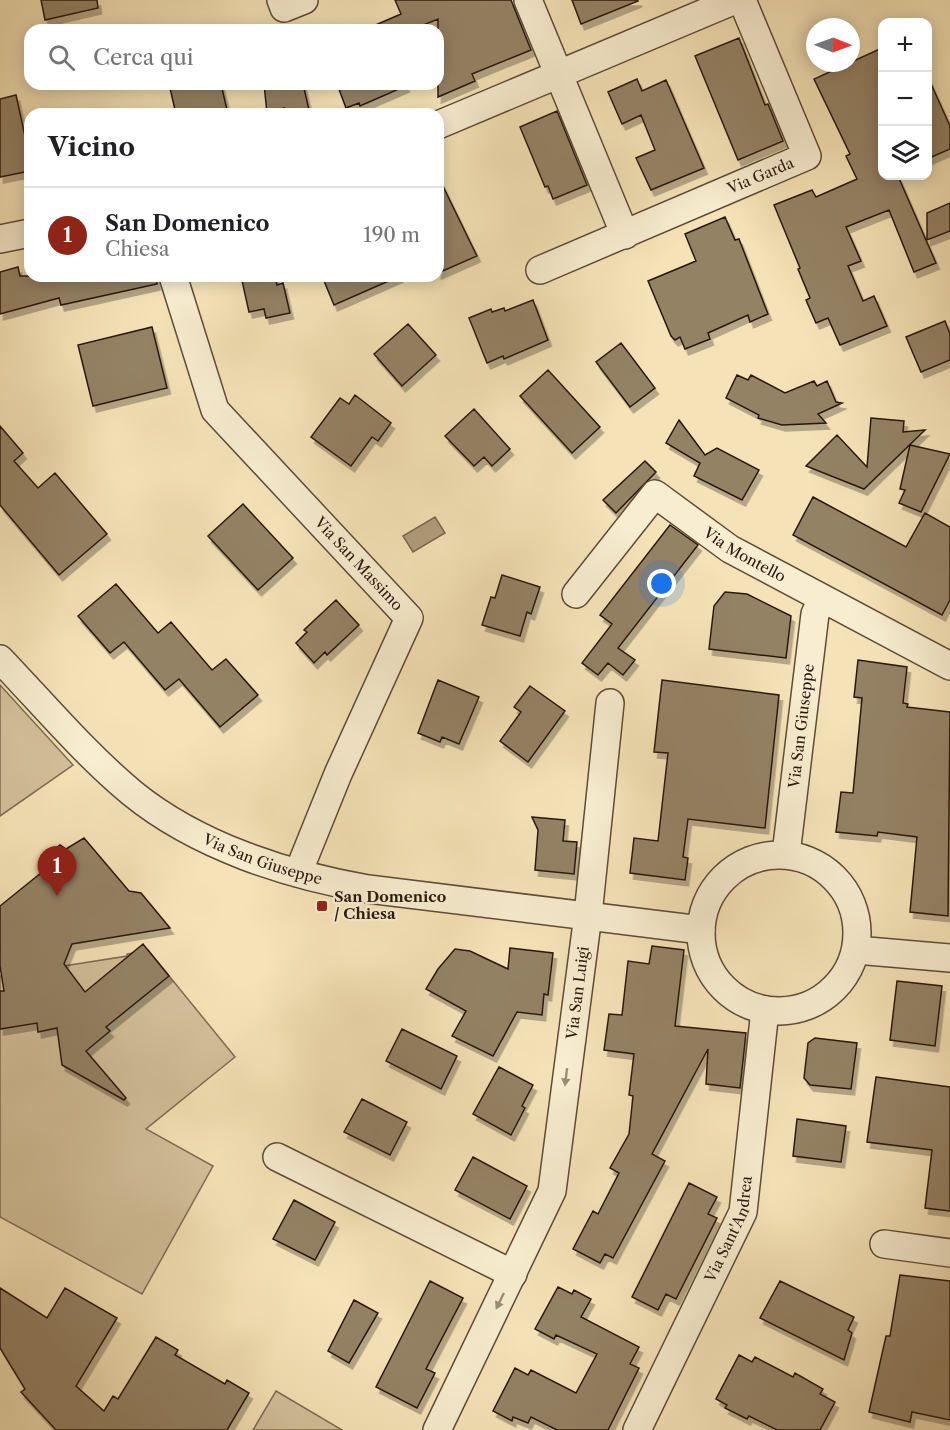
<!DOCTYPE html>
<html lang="it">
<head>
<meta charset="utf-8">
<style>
  :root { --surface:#fff; --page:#f6f6f6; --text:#202124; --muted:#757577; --line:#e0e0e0; --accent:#8f2418 }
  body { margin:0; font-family:"Libre Caslon Text",serif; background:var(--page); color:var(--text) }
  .controls { position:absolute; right:18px; top:18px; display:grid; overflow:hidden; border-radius:12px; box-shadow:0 3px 15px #0003 }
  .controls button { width:54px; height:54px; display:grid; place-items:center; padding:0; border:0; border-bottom:2px solid var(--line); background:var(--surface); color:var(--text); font:30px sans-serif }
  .compass { position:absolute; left:806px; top:18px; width:54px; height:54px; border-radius:50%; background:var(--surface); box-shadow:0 3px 15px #0003; rotate:91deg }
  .you { position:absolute; left:662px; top:584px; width:21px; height:21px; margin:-15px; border:4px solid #fff; border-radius:50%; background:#1a73e8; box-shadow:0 0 0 9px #1a73e833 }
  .badge { display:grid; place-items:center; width:39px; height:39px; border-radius:50%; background:var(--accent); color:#fff; font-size:20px; font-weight:700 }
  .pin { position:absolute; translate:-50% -50px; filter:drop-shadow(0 2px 3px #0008) }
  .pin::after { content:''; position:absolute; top:32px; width:21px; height:18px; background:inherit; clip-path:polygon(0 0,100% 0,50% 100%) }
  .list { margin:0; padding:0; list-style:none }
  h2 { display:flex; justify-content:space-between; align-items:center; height:78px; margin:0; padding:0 24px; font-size:26px }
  h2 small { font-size:20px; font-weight:400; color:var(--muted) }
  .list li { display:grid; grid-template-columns:39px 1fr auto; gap:18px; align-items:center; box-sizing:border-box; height:96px; padding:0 24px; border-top:2px solid var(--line) }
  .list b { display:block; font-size:22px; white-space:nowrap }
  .list p { margin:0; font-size:20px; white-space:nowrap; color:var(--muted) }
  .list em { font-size:20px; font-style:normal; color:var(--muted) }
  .icon { flex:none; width:33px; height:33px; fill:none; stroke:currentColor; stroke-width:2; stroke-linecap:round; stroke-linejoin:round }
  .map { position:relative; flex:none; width:950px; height:1430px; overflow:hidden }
  .search { position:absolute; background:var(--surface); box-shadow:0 3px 15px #0003; left:24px; top:24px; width:420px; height:66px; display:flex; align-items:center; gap:15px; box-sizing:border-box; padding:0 21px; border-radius:18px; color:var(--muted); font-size:22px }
  .panel { position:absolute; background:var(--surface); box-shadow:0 3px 15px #0003; left:24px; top:108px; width:420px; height:174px; border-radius:18px }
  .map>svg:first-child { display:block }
  .green { fill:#d3c09a; stroke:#7f6c54; stroke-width:1.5 }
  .water { fill:#b09e7d; stroke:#7b6850; stroke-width:1.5 }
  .building { fill:#948265; stroke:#2b180d; stroke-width:1.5; filter:url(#shadow) }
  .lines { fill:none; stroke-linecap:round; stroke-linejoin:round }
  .minor-casing { stroke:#5e4b38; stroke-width:30 }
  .minor { stroke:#f8edd0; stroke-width:27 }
  .oneway { fill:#9c8d78 }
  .poi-dot { fill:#8f2418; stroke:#f8edd0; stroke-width:2 }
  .labels { text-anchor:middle; stroke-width:4.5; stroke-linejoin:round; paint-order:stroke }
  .street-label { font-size:15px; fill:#2b180d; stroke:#f8edd0 }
  .poi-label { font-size:15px; font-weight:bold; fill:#2b180d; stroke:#f8edd0; text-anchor:start }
</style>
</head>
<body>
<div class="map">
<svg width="950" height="1430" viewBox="0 0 950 1430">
  <defs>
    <filter id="shadow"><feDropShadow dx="3.5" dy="6" stdDeviation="0" flood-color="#0004"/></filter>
  </defs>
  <rect width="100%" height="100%" fill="#f5e3b7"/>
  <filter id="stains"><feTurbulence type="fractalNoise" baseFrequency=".00333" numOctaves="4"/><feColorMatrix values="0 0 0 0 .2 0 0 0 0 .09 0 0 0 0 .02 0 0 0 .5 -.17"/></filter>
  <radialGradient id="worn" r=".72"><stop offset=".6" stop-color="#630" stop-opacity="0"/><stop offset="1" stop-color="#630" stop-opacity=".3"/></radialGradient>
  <path class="green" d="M0 685 73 765 0 816Z
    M148 950 235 1057 146 1129 213 1166 142 1294 0 1217V976L127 956V954Z
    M276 1391 342 1430H253Z"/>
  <path class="water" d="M435 517 445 533 413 552 403 536Z"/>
  <path class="building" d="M41 0H97L98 8 45 20Z
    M395 0H511L531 50 472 74 475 81 438 97V19L411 30H364L401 14Z
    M572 0H638V1L581 24Z
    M739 38 765 105 768 104 783 141 738 160 695 56Z
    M882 48V176H898L936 263 914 272 889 210 846 227 861 261 848 266 863 301 874 296 887 326 840 345 828 318 816 323 806 300 810 298 798 269 800 268 774 205 812 190 816 197 857 179 846 156 850 154 814 79Z
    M927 75 950 126V149L927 159Z
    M637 79 642 91 666 80 704 168 651 190 636 158 655 150 641 115 622 124 608 92Z
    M169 84H221L228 114H176Z
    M264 84H303L310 114H286L284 108 267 113Z
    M337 84H405L406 86 360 106 359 103 346 108Z
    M16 95 30 159V171L0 177V99Z
    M557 111 587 185 553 199 548 186 545 187 520 127Z
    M438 176 477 256 438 273Z
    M950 203V231L927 240V213Z
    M725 217 735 240 739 239 768 314 750 322 748 315 708 333 710 339 685 349 680 337 675 340 671 336 648 281 696 261 685 234Z
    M18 267 20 276H156L157 284 61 305 59 298 0 314V272Z
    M241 276H275L277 285 283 283 290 313 266 318 264 309 249 312Z
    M322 276H400L334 305Z
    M533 300 548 340 504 359 503 356 487 363 469 318 491 309 492 312 504 308 505 311Z
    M945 321 950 334V360L921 372 906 337Z
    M408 324 436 355 402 386 374 354Z
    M152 327 167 388 93 406 78 345Z
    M621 343 655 388 630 407 596 362Z
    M548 370 600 427 572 453 520 396Z
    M737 375 748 380 751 375 785 393 814 381 817 386 827 381 836 402 842 403 818 414 826 423 782 425 758 418 759 415 726 398Z
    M355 395 391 423 378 441 372 437 351 466 311 437 340 398 349 404Z
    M474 409 510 449 492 466 484 457 474 466 445 436Z
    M871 418 904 421 903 432 925 430 864 489 806 466 837 435 867 467Z
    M679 420 705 455 717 448 759 470 742 500 694 476 700 463 666 443Z
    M0 426 23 453 14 461 38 488 55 473 107 534 59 575 0 505Z
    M910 445 950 454 921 512 899 503 905 490 900 489Z
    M645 461 656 472 616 513 603 500Z
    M813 497 906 547 925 513 950 527V600L942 615 793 535Z
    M243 504 293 558 258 590 208 536Z
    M670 525 698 545 618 648 635 660 623 675 608 663 598 675 582 663 612 624 600 615Z
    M502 575 540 587 531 614 527 612 520 636 482 625 491 597 495 598Z
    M116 584 158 633 171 622 212 670 226 659 258 695 220 727 179 679 165 690 124 642 110 653 78 616Z
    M725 592 747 594 791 616 786 658 709 649 714 606Z
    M336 600 359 625 327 655 325 652 314 663 296 643 307 632 304 630Z
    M858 660 907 667 903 703 908 704 907 707 950 712 948 916 910 912 917 837 878 832 877 836 836 832 841 792 853 793 862 698 854 697Z
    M438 680 479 697 459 744 442 737 440 742 418 733Z
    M662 680 779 695 765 828 688 819 683 857 688 858 685 880 630 873 634 838 658 841 668 753 654 752Z
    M530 686 565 711 528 762 500 741 521 712 514 707Z
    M532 817 565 820 563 841 577 842 574 874 535 870 538 830Z
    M84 838 129 891 141 893 170 928 72 944 64 964 85 992 143 944 169 976 106 1027 110 1031 86 1051 126 1098 124 1100 62 1065 57 1028 38 1032 37 1023 0 1029V991H4L0 966V906L52 864 45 857 60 845 66 849Z
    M652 946 684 950 675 1026 746 1033 740 1088 706 1084 708 1049 652 1154 665 1161 613 1258 605 1254 600 1263 573 1249 593 1211 598 1214 619 1173 610 1168 629 1134 633 1096 629 1095 634 1054 604 1050 609 1014 622 1015 628 961 649 964Z
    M510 948 553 953 548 995 544 994 542 1015 517 1012 493 1056 452 1036 466 1011 426 989 438 969 455 949 470 951 508 969Z
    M897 981 942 986 935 1046 890 1040Z
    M402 1029 457 1056 441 1089 386 1061Z
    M815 1038 857 1043 851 1089 810 1085 804 1078 808 1043Z
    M499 1067 533 1085 522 1106 525 1108 511 1135 473 1114Z
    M876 1077 950 1087V1211L925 1208 932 1150 867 1142Z
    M362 1099 407 1122 390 1155 344 1132Z
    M797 1119 846 1126 841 1162 793 1156Z
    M473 1157 527 1186 510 1219 455 1190Z
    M689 1183 717 1197 708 1214 717 1218 676 1299 666 1294 658 1310 632 1297Z
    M294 1200 335 1222 315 1260 273 1239Z
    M900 1275 950 1281V1420L912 1412 910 1422 869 1412 886 1336H890Z
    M430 1281 463 1298 426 1369 435 1373 417 1408 376 1387Z
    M780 1281 854 1317 848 1330 852 1333 844 1360 760 1318Z
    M558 1287 572 1294 574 1290 591 1299 581 1317 639 1347 630 1364 639 1368 608 1430H557L531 1417 528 1423 513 1417 512 1421 493 1411 515 1368 528 1375 531 1370 576 1393 597 1354 556 1335 554 1339 535 1329Z
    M0 1288 47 1318 65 1288 117 1318 76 1386 104 1411 113 1396 118 1399 156 1337 178 1350 175 1355 225 1384 227 1380 249 1393 227 1430H56L21 1392 25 1389 0 1348Z
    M354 1300 378 1313 349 1363 328 1351Z
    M739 1355 752 1362 755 1357 793 1377 795 1373 823 1389 820 1394 835 1402 820 1430H777L749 1416 747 1419 725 1408 727 1405 716 1399Z"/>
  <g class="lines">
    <defs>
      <g id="minor">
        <path d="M281 0 284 8 304 0"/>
        <path d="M528 0 625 235"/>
        <path d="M438 125 735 0"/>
        <path d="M0 239 30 233"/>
        <path id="s1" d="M540 270 807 156 742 0"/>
        <path id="s2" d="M173 276 215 410 409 618 338 774 298 873"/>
        <path id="s3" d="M576 594 655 494 730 549 950 666"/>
        <path id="s4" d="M0 659C43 704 84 753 132 793 197 846 287 875 368 889L701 930"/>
        <path id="s5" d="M786 854 815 614 822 599"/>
        <circle cx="779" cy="933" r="78"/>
        <path d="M856 950 950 958"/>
        <path d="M277 1157 513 1274"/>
        <path d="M884 1244 950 1253"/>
        <path id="s6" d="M437 1430 552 1191 588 915 610 703"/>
        <path id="s7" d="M637 1430 743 1212 765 1010"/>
      </g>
    </defs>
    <use href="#minor" class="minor-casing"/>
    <use href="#minor" class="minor"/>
  </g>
  <defs><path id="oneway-solid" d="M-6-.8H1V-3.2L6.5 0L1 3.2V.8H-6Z" transform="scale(1.5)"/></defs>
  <g class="oneway">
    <use href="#oneway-solid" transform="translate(566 1077) rotate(97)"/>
    <use href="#oneway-solid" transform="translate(500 1301) rotate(116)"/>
  </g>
  <rect class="poi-dot" x="316" y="900" width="12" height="12" rx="3"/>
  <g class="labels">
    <g class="street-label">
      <text dy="5" stroke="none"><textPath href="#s1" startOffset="240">Via Garda</textPath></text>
      <text dy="5" stroke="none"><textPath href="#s3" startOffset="236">Via Montello</textPath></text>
      <text dy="5" stroke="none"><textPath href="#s2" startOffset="351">Via San Massimo</textPath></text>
      <text dy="5" stroke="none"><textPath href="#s5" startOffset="129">Via San Giuseppe</textPath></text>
      <text dy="5" stroke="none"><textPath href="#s4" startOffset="336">Via San Giuseppe</textPath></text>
      <text dy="5" stroke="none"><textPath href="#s6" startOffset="465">Via San Luigi</textPath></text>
      <text dy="5" stroke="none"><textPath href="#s7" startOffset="222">Via Sant'Andrea</textPath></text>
    </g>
    <g class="poi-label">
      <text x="334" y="902">San Domenico<tspan x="334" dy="17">/ Chiesa</tspan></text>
    </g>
  </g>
  <rect width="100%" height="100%" filter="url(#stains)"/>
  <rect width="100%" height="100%" fill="url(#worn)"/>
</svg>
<div class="controls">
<button>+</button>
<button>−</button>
<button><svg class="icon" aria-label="layers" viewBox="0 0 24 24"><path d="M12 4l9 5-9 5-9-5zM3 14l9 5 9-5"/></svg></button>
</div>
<svg class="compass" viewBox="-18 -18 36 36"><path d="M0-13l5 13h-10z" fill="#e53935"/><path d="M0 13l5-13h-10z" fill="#757577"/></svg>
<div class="you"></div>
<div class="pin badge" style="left:57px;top:896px">1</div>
<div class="search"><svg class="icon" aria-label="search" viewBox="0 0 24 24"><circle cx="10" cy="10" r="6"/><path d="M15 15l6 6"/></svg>Cerca qui</div>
<section class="panel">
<h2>Vicino<small></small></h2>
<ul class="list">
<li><span class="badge">1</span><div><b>San Domenico</b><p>Chiesa</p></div><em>190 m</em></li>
</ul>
</section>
</div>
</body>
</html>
